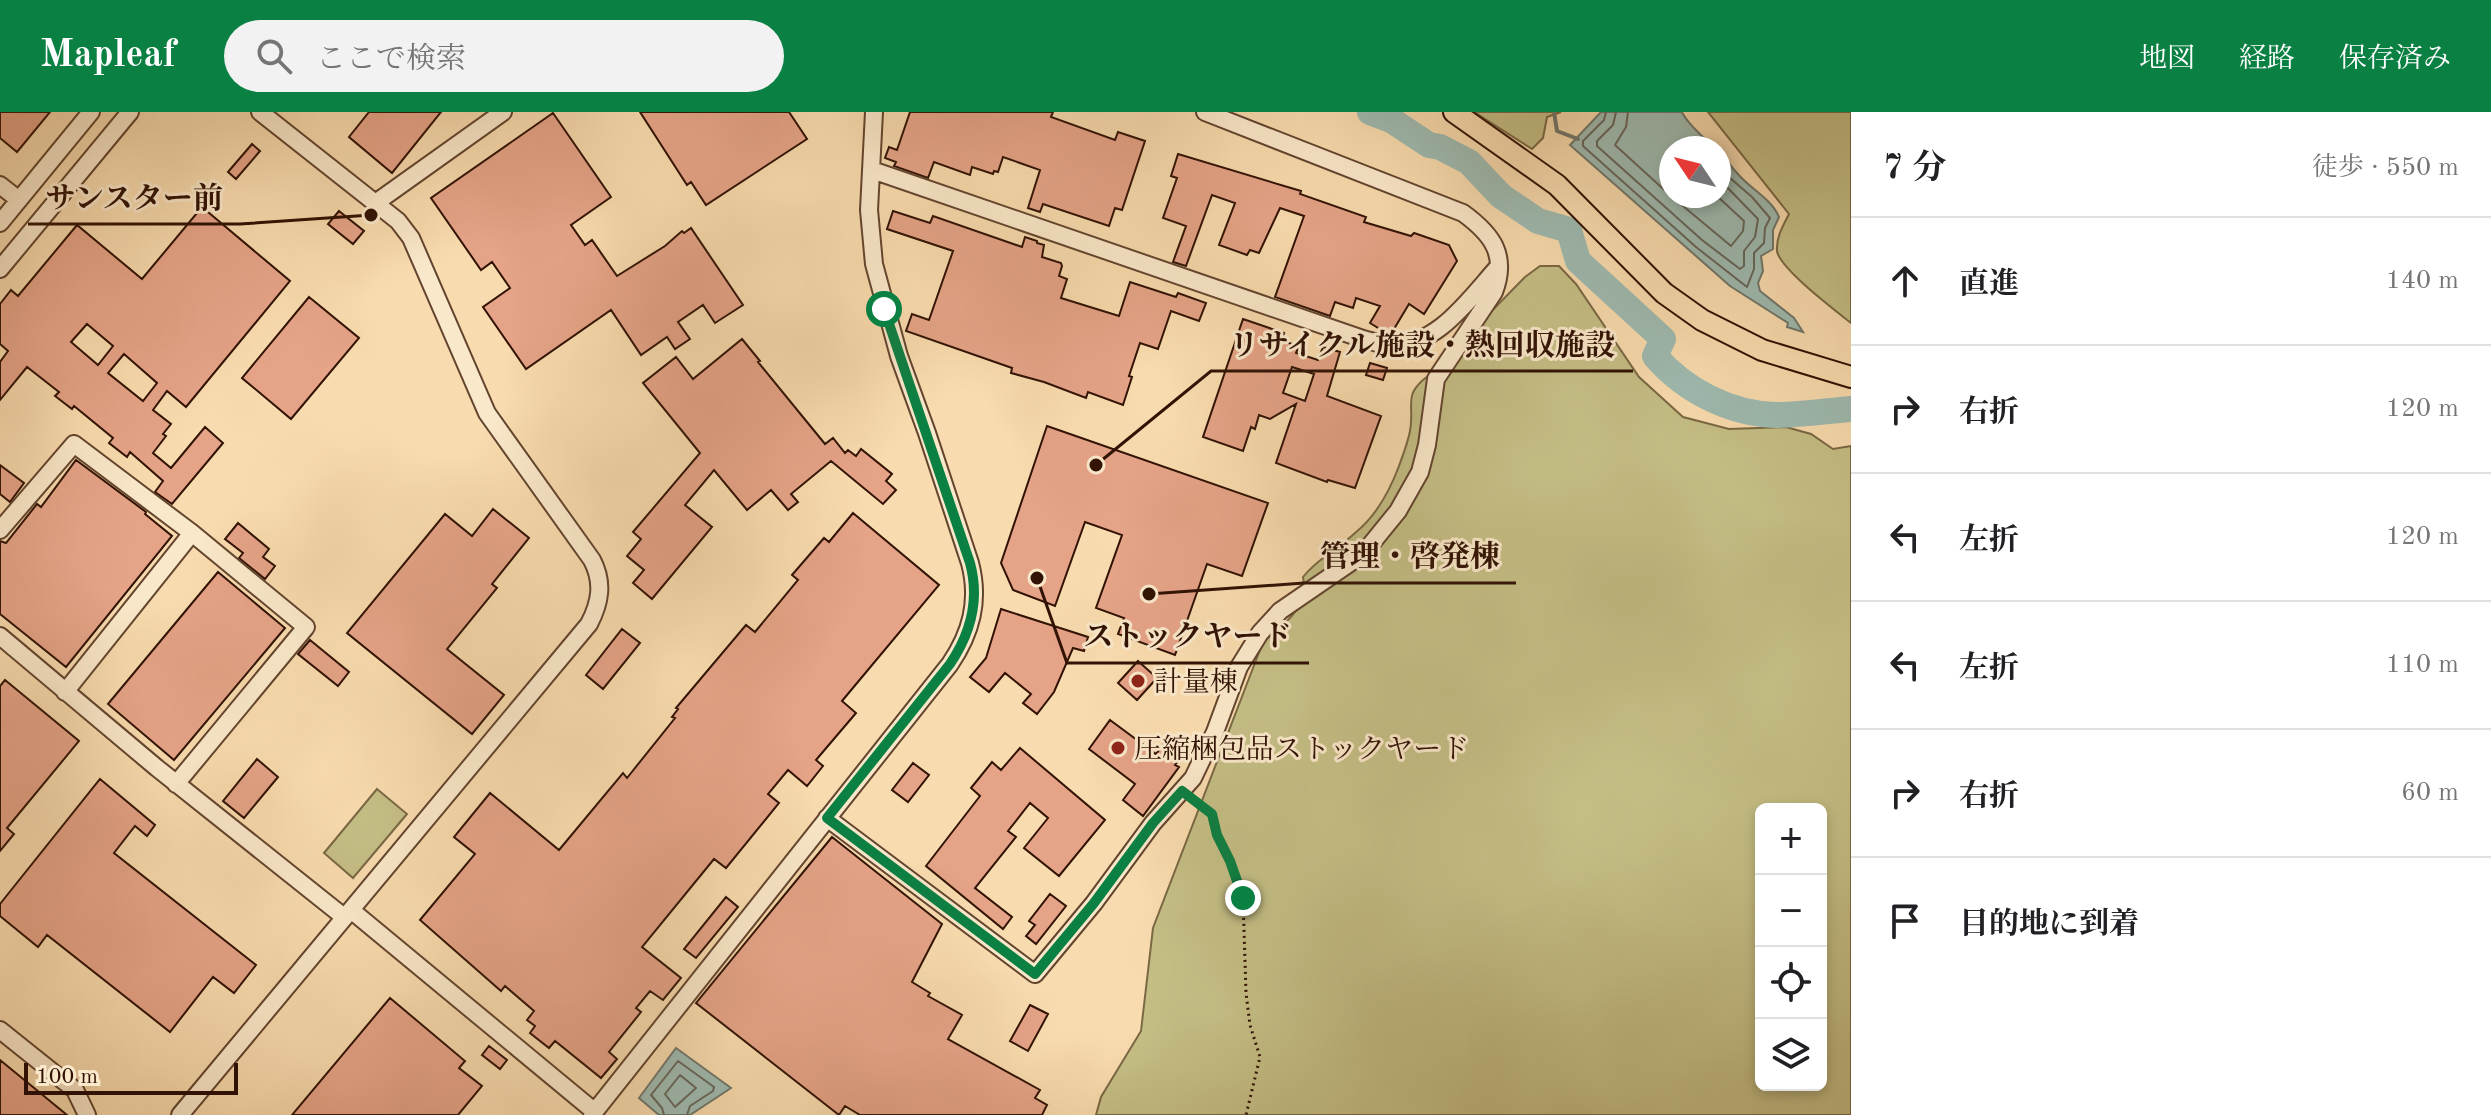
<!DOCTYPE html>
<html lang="ja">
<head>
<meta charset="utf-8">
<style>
  :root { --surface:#fff; --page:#f2f2f2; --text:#202124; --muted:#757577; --line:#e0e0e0; --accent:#0b8043 }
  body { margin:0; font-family:"Old Standard TT","Noto Serif JP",serif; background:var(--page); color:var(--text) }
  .controls { position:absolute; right:24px; bottom:24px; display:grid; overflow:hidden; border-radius:12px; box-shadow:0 4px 12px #0003 }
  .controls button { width:72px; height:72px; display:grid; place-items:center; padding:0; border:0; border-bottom:2px solid var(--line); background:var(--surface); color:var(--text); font:40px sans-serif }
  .compass { position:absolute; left:1659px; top:24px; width:72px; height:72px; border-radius:50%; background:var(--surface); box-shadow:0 4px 12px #0003; rotate:305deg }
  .scale { position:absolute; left:24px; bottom:20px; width:214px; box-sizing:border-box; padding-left:8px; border:4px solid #311204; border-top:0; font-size:22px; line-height:28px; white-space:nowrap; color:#311204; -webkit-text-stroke:6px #fae8ca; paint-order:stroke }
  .stop { position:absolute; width:24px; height:24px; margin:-18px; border:6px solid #0b8043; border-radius:50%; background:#fff }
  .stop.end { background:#0b8043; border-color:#fff; box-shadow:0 2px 8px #0008 }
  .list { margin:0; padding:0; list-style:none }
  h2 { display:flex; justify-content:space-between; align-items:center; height:104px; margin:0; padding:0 32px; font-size:34px }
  h2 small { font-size:26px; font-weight:400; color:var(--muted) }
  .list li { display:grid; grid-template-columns:52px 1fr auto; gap:24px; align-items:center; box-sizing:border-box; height:128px; padding:0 32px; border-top:2px solid var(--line) }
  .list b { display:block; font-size:30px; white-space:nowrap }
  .list em { font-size:26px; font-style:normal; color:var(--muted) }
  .icon { flex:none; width:44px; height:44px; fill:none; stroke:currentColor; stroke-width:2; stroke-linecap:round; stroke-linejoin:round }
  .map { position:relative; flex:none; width:1851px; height:1003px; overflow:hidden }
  header { display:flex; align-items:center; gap:48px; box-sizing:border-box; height:112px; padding:0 40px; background:var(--accent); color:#fff }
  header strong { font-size:38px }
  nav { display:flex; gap:44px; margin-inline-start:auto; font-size:28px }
  .search { width:560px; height:72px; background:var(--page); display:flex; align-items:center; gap:20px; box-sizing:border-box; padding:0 28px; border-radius:44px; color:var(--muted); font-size:30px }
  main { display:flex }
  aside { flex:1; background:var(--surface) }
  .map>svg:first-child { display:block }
  .green { fill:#c4be85; stroke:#7a6844; stroke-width:2; fill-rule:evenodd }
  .water { fill:#9ebab0; stroke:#72776b; stroke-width:2 }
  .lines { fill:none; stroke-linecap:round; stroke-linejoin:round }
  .shore { stroke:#68665a; stroke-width:2 }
  .stream { stroke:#72776b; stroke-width:4 }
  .river { stroke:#9ebab0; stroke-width:26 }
  .building { fill:#e5a387; stroke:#311204; stroke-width:2; fill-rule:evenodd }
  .minor-casing { stroke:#63442e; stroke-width:20 }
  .major-casing { stroke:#311204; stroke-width:24 }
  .path { stroke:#311204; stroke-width:3; stroke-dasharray:2 4; stroke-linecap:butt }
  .minor { stroke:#fae8ca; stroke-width:16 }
  .major { stroke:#f8dbae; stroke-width:20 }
  .route { stroke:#0b8043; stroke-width:10 }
  .poi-dot { fill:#8f2418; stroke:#fae8ca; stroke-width:3 }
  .labels { text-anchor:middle; stroke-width:6; stroke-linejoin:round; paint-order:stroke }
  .poi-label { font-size:28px; fill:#311204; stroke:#fae8ca; text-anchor:start }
  .leader { fill:none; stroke:#311204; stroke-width:3 }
  .callout-dot { fill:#311204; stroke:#fae8ca; stroke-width:3 }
  .callout-label { font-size:30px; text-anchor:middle; font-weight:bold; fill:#311204; stroke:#fae8ca; stroke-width:6; stroke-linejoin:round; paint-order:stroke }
</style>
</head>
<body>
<header>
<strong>Mapleaf</strong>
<div class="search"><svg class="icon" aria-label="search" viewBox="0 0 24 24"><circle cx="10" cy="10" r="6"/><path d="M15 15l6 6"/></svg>ここで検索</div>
<nav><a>地図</a><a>経路</a><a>保存済み</a></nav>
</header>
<main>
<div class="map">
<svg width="1851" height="1003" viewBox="0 0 1851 1003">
  <rect width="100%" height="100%" fill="#f8dbae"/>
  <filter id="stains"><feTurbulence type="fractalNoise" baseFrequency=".0025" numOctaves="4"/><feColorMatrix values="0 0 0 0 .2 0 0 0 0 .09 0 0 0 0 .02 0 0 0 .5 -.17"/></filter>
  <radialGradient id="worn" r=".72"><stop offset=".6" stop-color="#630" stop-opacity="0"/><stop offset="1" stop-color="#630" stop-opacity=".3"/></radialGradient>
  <path class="green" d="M1474 0H1561L1547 5 1543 26 1532 37Z
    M1708 0H1851V211C1835 198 1780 157 1777 139 1776 125 1783 114 1789 102Z
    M1540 154H1559L1576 172 1639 265 1683 305 1729 317 1786 315 1811 322 1833 337 1851 334V1003H1096L1101 985 1141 919 1153 816 1263 530C1283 513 1309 496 1303 465 1318 446 1338 437 1355 421 1375 405 1390 378 1399 354 1403 343 1408 330 1410 319 1415 293 1402 283 1428 264L1525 165ZM1761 697H1821V973H1761Z
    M377 677 407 702 353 766 324 741Z"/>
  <path class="water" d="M1601 0H1682C1688 13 1704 25 1714 36H1671V84H1719V41C1727 47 1730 54 1737 61 1750 77 1771 86 1779 105L1773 118V137L1761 144 1763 159 1758 171 1760 179 1794 206 1803 220 1787 215 1788 211 1730 174 1570 33Z
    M676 936 731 976 690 1003H659L639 986Z"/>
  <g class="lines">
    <path class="shore" d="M1606 0 1604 8 1583 29V34L1696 135 1747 175 1754 157V141L1764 131 1765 116 1770 106 1752 85 1730 66 1719 51
      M1616 0 1613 13 1597 29V34L1702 128 1740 157 1744 154V139L1755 125 1758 107 1719 67
      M1628 0 1626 15 1615 33 1671 84
      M1671 84 1731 134 1743 119 1744 109 1717 84
      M680 963 696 976 675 995 665 982Z
      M664 1003 662 996 651 983 678 949 714 975 713 979 690 994 687 1003"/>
    <path class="stream" d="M1554 0 1557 19 1578 27"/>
    <path class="river" d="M1370 0 1391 8 1429 33 1440 35 1469 50 1501 84 1538 109 1569 118 1578 149 1663 227 1655 244C1684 278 1730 302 1776 303 1801 303 1826 299 1851 297"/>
  </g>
  <path class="building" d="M0 0H50L17 40 0 26Z
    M369 0H441L392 61 349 25Z
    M640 0H789L807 27 706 93 691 70 687 73Z
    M910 0H1053L1051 5 1115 28 1118 20 1145 29 1122 98 1115 96 1109 114 1043 92 1040 100 1028 96 1040 58 1003 45 998 60 994 59 993 62 972 55 970 63 934 50 928 66 894 54 896 50 885 46 889 35 897 38Z
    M553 1 611 85 571 113 585 133 592 128 617 164 665 134 682 119 684 121 691 116 743 193 715 211 703 193 678 210 690 227 675 237 667 225 641 243 611 198 526 257 483 195 510 176 492 150 481 158 431 86Z
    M252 32 260 39 236 67 228 60Z
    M1178 42 1301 79 1300 82 1366 105 1364 110 1411 124 1414 121 1449 133 1457 149 1424 202 1409 192 1391 222H1388L1370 211 1380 194 1356 186 1353 196 1335 190 1330 204 1275 185 1304 104 1280 96 1259 141 1250 138 1247 143 1219 133 1235 91 1212 83 1186 154 1173 150 1186 114 1163 106 1177 66 1171 64Z
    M202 95 290 169 186 295 167 279 153 298 171 312 163 322 166 324 153 341 171 356 205 315 223 331 172 392 155 380 163 369 130 340 127 345 109 331 113 326 74 294 72 297 55 284 59 280 27 255 0 288V250L8 239 0 232V192L11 178 18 184 77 113 142 167ZM87 212 113 234 98 253 71 230ZM124 242 157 271 143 289 108 261Z
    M339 99 364 119 353 132 328 112Z
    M893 99 930 111 933 104 1022 135 1025 125 1037 129V131L1044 133 1042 145 1061 151 1062 154 1059 164 1067 167 1061 186 1119 204 1130 170 1176 185 1178 181 1206 191 1199 209 1171 199 1158 237 1140 231 1129 264 1132 265 1123 293 1088 280 1086 286 1044 270 1011 261 1012 256 906 219 912 202 929 208 953 139 887 117Z
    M309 185 359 226 291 307 242 266Z
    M1243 207 1284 221 1282 229 1299 234 1296 241 1318 248 1323 235 1340 240 1327 284 1381 304 1355 376 1328 368 1327 370 1276 351 1296 292 1270 307 1259 303 1255 317 1251 315 1243 339 1203 325ZM1292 255 1314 262 1305 289 1283 281Z
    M742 227 760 249 758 250 825 332 833 326 845 341 848 338 856 344 861 337 892 362 886 369 896 378 883 392 831 349 791 382 798 390 788 398 771 378 747 398 714 358 685 393 712 415 652 487 633 471 644 458 627 444 641 427 633 420 700 341 643 271 676 245 693 267Z
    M1370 251 1387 256 1383 268 1366 263Z
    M1047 314 1268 391 1242 464 1207 452 1175 543 1118 522 1124 506 1096 496 1122 423 1085 410 1055 494 1013 478 1001 451Z
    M76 348 146 400 145 402 172 424 66 555 0 502V429L6 431 37 392 41 395Z
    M0 353 24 371 10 390 0 382Z
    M493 397 529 426 492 472 497 476 447 537 504 583 472 622 347 521 445 402 472 424Z
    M853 401 939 473 842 589 856 601 816 648 823 654 807 674 788 658 768 682 779 691 726 756 714 747 642 835 681 866 663 888 650 879 636 896 641 900 609 940 617 947 601 966 555 929 549 936 530 921 535 914 527 908 534 899 505 874 501 879 420 808 475 742 454 725 490 681 559 738 623 661 627 666 675 606 672 605 678 597 676 596 746 513 755 520 798 468 792 463 824 426 829 430Z
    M238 411 269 437 263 445 275 454 265 467 239 446 243 441 225 427Z
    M218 460 285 516 174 648 108 592Z
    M1001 497 1088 525 1084 539 1073 536 1054 580 1037 602 1023 591 1031 582 1005 561 989 580 970 565 986 546Z
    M622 517 640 531 603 577 586 563Z
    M310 528 349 560 338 574 298 542Z
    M1138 549 1157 566 1137 588 1118 571Z
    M5 568 79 629 7 716 14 722 0 739V574Z
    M1110 608 1156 642 1165 630 1182 644 1175 653 1179 655 1143 704 1123 688 1135 672 1089 637Z
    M1020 636 1105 708 1059 764 1024 736 1048 706 1030 691 1008 719 1016 725 975 776 1012 805 1003 817 926 754 980 684 971 676 992 650 1001 658Z
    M257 647 278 665 244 706 223 689Z
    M913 651 929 663 908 690 892 678Z
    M100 667 155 713 147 724 135 714 114 741 256 853 234 881 213 865 170 920 47 823 38 835 0 804V792Z
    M832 725 942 812 912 870 930 881 928 884 962 903 948 927 1040 978 1035 986 1047 993 1042 1003H860L845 994 839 1003 696 891Z
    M1050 782 1066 794 1036 832 1026 824 1035 813 1029 809Z
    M726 785 738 795 696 846 684 837Z
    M390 886 465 949 459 956 482 974 458 1003H292Z
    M1030 893 1048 902 1028 939 1010 929Z
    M489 934 507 948 500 957 482 943Z
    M0 948 67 1003H0Z"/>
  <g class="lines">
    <defs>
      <path id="minor" d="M872 58 1363 227C1371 229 1379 232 1387 233 1435 238 1470 186 1498 155
        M0 73 19 88
        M374 92 503 0
        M0 111 91 0
        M0 157 130 0
        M0 418 74 332 192 421 306 515 176 672
        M0 524 157 656 344 805
        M65 580 192 421
        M827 706 1035 862 1094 791 1153 711 1193 666 1215 620 1239 555 1260 521 1280 499 1363 442 1398 399 1420 360 1427 333 1436 267 1494 180C1508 143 1492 122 1463 101L1205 0
        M351 798 595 1000
        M0 918 75 978 87 1003
        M180 1003 589 512C600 491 604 471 592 448L487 301 411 126 398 109 260 0
        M592 1003 950 552C971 521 980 489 970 451L927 321 899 244 874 152 869 98 874 0"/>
      <path id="major" d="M1454 0 1557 73 1664 181 1702 208 1762 238 1851 265"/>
    </defs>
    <use href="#minor" class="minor-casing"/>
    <use href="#major" class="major-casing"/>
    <path class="path" d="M1194 689 1212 702 1217 723 1230 749 1243 786 1246 881 1250 913 1260 945 1246 1003"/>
    <use href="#minor" class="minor"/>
    <use href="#major" class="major"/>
  </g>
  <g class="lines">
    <path class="route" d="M884 197 970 451C980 488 971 521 950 552L827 706 1035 862 1094 791 1153 711 1182 679 1212 702 1217 723 1230 749 1243 786"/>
  </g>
  <g class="poi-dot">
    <circle cx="1138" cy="569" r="8"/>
    <circle cx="1118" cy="636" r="8"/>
  </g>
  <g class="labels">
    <g class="poi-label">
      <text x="1154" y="579">計量棟</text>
      <text x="1134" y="646">圧縮梱包品ストックヤード</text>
    </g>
  </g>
  <path class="leader" d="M371 103L240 112H28M1096 353L1211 259H1633M1149 482L1304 471H1516M1037 466L1067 551H1309"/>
  <g class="callout-dot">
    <circle cx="371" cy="103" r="8"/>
    <circle cx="1096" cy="353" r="8"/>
    <circle cx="1149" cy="482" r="8"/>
    <circle cx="1037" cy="466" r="8"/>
  </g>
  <g class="callout-label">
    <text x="134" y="96">サンスター前</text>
    <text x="1422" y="243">リサイクル施設・熱回収施設</text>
    <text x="1410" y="454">管理・啓発棟</text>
    <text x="1188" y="534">ストックヤード</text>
  </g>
  <rect width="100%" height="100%" filter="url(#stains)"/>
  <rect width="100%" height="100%" fill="url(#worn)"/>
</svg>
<div class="controls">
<button>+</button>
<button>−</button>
<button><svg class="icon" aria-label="locate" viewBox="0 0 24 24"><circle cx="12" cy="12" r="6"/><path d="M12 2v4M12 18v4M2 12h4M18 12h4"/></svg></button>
<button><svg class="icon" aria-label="layers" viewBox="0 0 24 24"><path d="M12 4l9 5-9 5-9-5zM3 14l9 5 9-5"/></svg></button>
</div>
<svg class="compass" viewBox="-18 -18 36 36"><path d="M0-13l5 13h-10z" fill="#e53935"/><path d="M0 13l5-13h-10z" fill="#757577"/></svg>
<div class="scale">100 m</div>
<div class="stop" style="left:884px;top:197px"></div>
<div class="stop end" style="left:1243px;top:786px"></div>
</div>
<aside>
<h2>7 分<small>徒歩 · 550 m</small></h2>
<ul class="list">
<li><svg class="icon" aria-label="ahead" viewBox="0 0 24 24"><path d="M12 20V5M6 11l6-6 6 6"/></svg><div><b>直進</b></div><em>140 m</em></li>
<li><svg class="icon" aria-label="right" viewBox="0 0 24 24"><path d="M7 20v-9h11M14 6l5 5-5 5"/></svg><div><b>右折</b></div><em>120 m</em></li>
<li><svg class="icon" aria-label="left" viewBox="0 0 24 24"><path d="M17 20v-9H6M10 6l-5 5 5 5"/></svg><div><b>左折</b></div><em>120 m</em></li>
<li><svg class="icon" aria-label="left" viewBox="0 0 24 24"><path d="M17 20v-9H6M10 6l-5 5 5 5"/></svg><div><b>左折</b></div><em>110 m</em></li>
<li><svg class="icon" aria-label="right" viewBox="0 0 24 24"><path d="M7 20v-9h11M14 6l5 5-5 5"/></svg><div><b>右折</b></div><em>60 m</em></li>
<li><svg class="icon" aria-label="arrive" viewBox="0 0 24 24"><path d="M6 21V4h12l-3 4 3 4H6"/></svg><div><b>目的地に到着</b></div></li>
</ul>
</aside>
</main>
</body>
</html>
